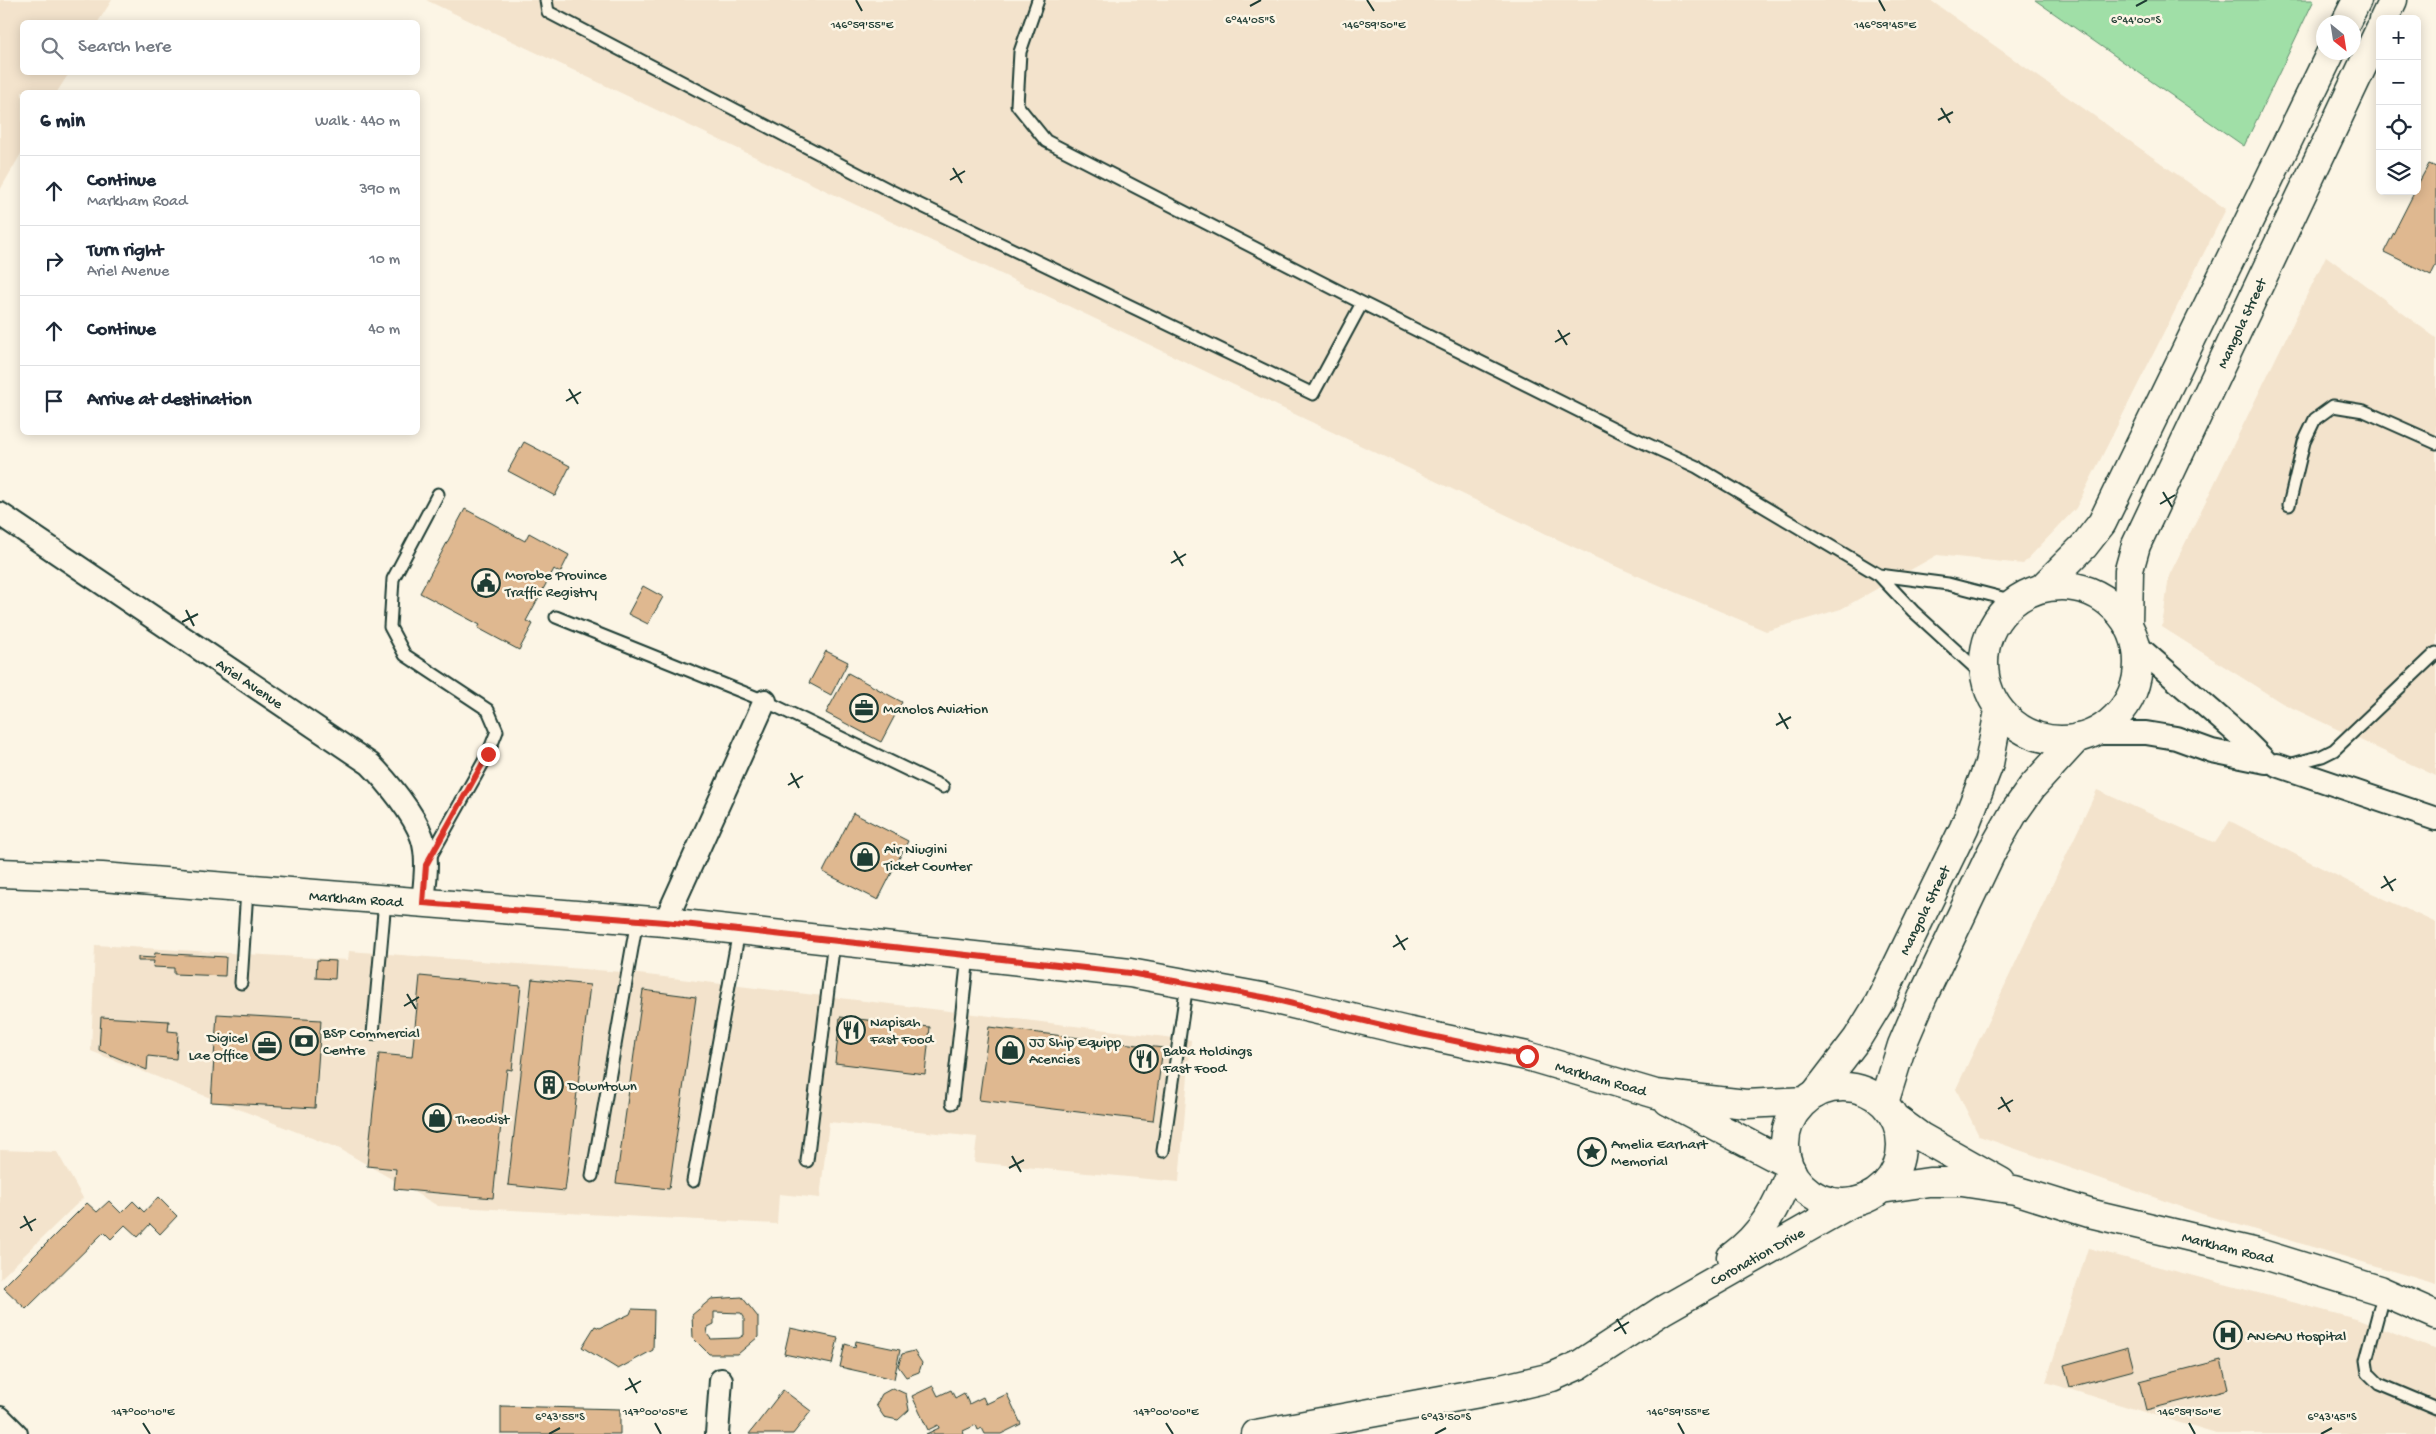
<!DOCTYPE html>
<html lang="en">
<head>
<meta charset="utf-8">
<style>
  :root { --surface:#fff; --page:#f6f6f7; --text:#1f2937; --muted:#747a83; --line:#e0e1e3 }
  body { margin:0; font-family:"Gochi Hand",sans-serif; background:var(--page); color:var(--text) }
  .controls { position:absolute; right:15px; top:15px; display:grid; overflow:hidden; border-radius:8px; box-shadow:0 2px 12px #0003 }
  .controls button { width:45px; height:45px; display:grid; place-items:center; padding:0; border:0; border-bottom:1px solid var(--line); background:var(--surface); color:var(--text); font:25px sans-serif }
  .compass { position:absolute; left:2316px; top:15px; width:45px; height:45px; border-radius:50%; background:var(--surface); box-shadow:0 2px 12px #0003; rotate:150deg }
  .stop { position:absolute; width:15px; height:15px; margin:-11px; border:4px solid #d93025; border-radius:50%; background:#fff }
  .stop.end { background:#d93025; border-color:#fff; box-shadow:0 1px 5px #0008 }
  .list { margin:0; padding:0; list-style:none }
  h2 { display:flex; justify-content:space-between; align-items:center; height:65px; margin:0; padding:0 20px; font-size:21px }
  h2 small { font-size:16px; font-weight:400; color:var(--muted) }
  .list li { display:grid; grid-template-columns:32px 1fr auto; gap:15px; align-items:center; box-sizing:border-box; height:70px; padding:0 20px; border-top:1px solid var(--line) }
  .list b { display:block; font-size:19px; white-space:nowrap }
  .list p { margin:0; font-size:16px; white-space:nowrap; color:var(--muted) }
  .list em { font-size:16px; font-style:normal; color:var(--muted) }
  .icon { flex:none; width:28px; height:28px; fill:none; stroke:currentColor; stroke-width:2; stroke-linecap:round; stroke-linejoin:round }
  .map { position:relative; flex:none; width:2436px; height:1434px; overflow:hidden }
  .search { position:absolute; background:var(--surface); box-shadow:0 2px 12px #0003; left:20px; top:20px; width:400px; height:55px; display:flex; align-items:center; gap:12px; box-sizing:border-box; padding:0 18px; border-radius:8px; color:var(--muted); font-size:19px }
  .panel { position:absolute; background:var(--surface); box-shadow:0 2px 12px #0003; left:20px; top:90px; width:400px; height:345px; border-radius:8px }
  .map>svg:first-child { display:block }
  .built { fill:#f3e3cc }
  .green { fill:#a0dfa7; stroke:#608e6e }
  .building { fill:#dfb890; stroke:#1f3d34; fill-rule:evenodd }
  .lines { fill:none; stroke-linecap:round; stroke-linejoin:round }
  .service-casing { stroke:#1f3d34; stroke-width:15 }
  .minor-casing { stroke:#1f3d34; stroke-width:26 }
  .tertiary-casing { stroke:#1f3d34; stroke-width:31 }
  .secondary-casing { stroke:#1f3d34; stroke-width:31 }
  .primary-casing { stroke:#1f3d34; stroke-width:31 }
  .service { stroke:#fcf5e5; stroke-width:11 }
  .minor { stroke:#fcf5e5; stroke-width:22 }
  .tertiary { stroke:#fcf5e5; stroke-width:28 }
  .secondary { stroke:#fcf5e5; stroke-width:28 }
  .primary { stroke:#fcf5e5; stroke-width:28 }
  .route { stroke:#d93025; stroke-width:6 }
  .ticks { fill:none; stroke:#1f3d34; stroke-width:2 }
  .labels { text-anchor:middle; stroke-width:5; stroke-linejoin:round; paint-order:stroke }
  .street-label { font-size:15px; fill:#1f3d34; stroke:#fcf5e5 }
  .poi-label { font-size:15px; fill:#1f3d34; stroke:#fcf5e5; text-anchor:start }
  .ticks-label { font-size:12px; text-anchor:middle; fill:#1f3d34; stroke:#fcf5e5; stroke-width:5; stroke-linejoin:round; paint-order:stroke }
</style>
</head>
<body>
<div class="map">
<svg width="2436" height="1434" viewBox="0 0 2436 1434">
  <rect width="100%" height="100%" fill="#fcf5e5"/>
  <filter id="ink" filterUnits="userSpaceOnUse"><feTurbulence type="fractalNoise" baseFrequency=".02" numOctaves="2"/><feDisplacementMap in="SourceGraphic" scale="10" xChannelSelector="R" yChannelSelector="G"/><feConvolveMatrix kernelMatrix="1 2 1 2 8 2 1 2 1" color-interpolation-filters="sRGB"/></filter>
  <g filter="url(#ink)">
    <path class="built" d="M0 0H112L98 22H22V72L69 73 57 92H22V152L0 190Z
      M426 0H1930L2226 209 2076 508 2023 564 1937 555 1841 609 1766 631 1601 560Z
      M2326 256 2436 338V776L2282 703 2162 627 2169 576Z
      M2097 790 2215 843 2230 821 2357 886 2436 923V1284L2202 1214 1979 1136 1956 1089Z
      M95 945 348 960 349 951 622 972 1191 1040 1179 1182 974 1162 977 1137 829 1122 820 1198 779 1194 777 1224 438 1206 340 1149 91 1051Z
      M0 1150 57 1152 83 1198 0 1279Z
      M2088 1248 2356 1319 2436 1350V1434H2216L2046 1382Z"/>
    <path class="green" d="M2035 0H2314L2244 146Z"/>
    <path class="building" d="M2429 164 2436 167V265L2431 275 2384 252 2415 191H2417V186Z
      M524 442 570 466 555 496 508 471Z
      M465 509 525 541 529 533 569 555 560 573 554 569 526 621 533 624 519 650 478 628 480 625 420 593Z
      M643 586 663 597 648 624 628 614Z
      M826 651 848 662 831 695 809 683Z
      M848 673 902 702 881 742 826 713Z
      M853 813 908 841 878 900 823 872Z
      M155 953 226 957 225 976 174 974V968L153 967 154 961H138V957L154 958Z
      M317 960 336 961 335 979 316 978Z
      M420 976 521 986 512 1070 507 1069 493 1198 394 1189 396 1169 367 1166 379 1054 412 1057Z
      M532 979 590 985 565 1191 508 1185Z
      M643 990 696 997 669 1189 616 1183Z
      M217 1014 321 1020 315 1108 211 1102Z
      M101 1017 169 1021 168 1031 178 1032 176 1059 148 1056 147 1070 99 1050Z
      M840 1017 930 1027 925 1074 835 1063Z
      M989 1027 1163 1048 1153 1121 979 1100Z
      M158 1197 177 1216 160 1234 150 1224 138 1237 125 1225 111 1239 104 1232 26 1309 3 1287 87 1203 97 1212 109 1201 121 1213 133 1201 144 1212Z
      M742 1297 758 1317V1337L738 1354H709L693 1338 692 1315 711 1299ZM714 1312 741 1313 744 1317V1335L739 1338 711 1339 707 1334 708 1327 714 1324Z
      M632 1309 654 1310 653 1350 618 1369 582 1347 595 1326 600 1328 630 1314Z
      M790 1328 838 1338 832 1364 784 1354Z
      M856 1341 900 1350 894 1379 840 1367 845 1344 855 1347Z
      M2128 1347 2134 1370 2070 1387 2064 1365Z
      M914 1351 922 1363 919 1372 906 1377 898 1366 902 1354Z
      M2221 1360 2228 1389 2146 1410 2139 1381Z
      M933 1386 938 1396 951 1390 955 1398 964 1393 969 1404 983 1397 986 1404 1007 1394 1021 1424 1001 1434H985L982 1428 978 1430 976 1425 963 1431 964 1434H926L939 1428 938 1425 928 1430 912 1396Z
      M893 1388 906 1394 909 1410 898 1420 884 1417 876 1405 882 1394Z
      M783 1390 811 1411 793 1434H749Z
      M501 1406 620 1409V1434H501Z"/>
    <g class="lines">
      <defs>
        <path id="service" d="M546 0 548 12 891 191 1313 394 1362 303
          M1038 0 1020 52 1017 105 1046 141 1362 303 1625 434 1697 467 1879 575 1913 611 1985 677
          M2289 505 2304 442 2315 419 2333 406 2364 411 2436 443
          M1879 575 1948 584 2014 601
          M556 617 765 701 943 787
          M2289 765 2322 756 2334 750 2436 653
          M429 859 488 754 497 731 488 710 405 655 390 627 393 579 438 494
          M241 983 247 890
          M373 1034 385 901
          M952 1103 968 956
          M1163 1151 1187 984
          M807 1161 834 941
          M592 1176 637 920
          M693 1181 739 931
          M2384 1292 2366 1360 2368 1373 2379 1384 2436 1408"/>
        <path id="minor" d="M0 514 370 764C387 781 414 814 422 837 429 857 425 882 423 903
          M2136 645 2237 733 2266 762
          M2091 733H2146L2176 738 2212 751 2266 762
          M2277 765 2436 819
          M665 922 765 701
          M0 1418 16 1434
          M717 1434 721 1380"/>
        <path id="tertiary" d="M1731 1257C1763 1234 1777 1206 1791 1170
          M1256 1434 1501 1389 1552 1377 1579 1365 1663 1310 1853 1202"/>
        <path id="secondary" d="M2384 19 2393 0
          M2346 22 2357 0
          M1984 663a77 77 0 1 1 154 0a77 77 0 1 1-154 0Z
          M2042 588 2084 546 2102 523 2331 52
          M2128 624 2129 570 2136 545 2380 29
          M1815 1094 1857 1039 1879 1003 1964 828 1989 764 1999 710
          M1884 1103 1902 1045 1923 996 1992 851 2013 814 2032 787 2077 738"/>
        <path id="primary" d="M0 873 102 877 665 922 1130 973 1267 998 1407 1031 1527 1056 1656 1094 1746 1104 1805 1101
          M1785 1145a58 58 0 1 1 116 0a58 58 0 1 1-116 0Z
          M1668 1101 1788 1164
          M1895 1118 1921 1137 2001 1182
          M1881 1189 1929 1182H1962L2015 1190 2089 1213 2258 1253 2379 1290 2436 1315"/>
      </defs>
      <use href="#service" class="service-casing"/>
      <use href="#minor" class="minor-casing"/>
      <use href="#tertiary" class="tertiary-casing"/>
      <use href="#secondary" class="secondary-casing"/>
      <use href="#primary" class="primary-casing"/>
      <use href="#service" class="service"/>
      <use href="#minor" class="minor"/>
      <use href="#tertiary" class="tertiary"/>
      <use href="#secondary" class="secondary"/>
      <use href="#primary" class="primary"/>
    </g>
  </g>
  <g class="lines" filter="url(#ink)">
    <path class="route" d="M488 754 426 865 423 903 665 922 1130 973 1268 998 1407 1031 1527 1056"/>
  </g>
  <path class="ticks" d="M856 0 862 11M1367 0 1374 11M1879 0 1885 11M1250 6 1261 0M2136 6 2147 0M1941 108 1950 123M1938 120 1953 112M953 168 962 183M950 180 965 171M1558 330 1567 345M1555 342 1570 333M569 389 578 404M566 401 581 392M2163 492 2172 507M2160 504 2175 495M1174 551 1183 566M1171 563 1186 554M186 610 194 626M182 622 198 614M1779 713 1788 729M1776 725 1791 717M791 773 799 788M788 785 803 776M2384 876 2393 891M2381 888 2396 879M1396 935 1405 950M1393 947 1408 938M407 994 416 1009M404 1006 419 997M2001 1097 2010 1112M1998 1109 2013 1100M1012 1156 1021 1172M1009 1168 1024 1160M24 1216 32 1231M20 1228 36 1219M1617 1319 1626 1334M1614 1331 1629 1322M629 1378 637 1393M625 1390 641 1381M143 1423 150 1434M655 1423 661 1434M1166 1423 1173 1434M1678 1423 1684 1434M2189 1423 2195 1434M549 1434 560 1428M1435 1434 1446 1428M2321 1434 2332 1428"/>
  <defs>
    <symbol id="civic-ring" viewBox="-11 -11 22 22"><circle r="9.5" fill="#fcf5e5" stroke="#1f3d34" stroke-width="1.5"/><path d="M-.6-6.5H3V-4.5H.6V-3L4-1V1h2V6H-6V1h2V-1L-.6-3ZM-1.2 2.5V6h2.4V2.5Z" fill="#1f3d34"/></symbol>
    <symbol id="office-ring" viewBox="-11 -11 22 22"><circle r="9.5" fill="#fcf5e5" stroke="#1f3d34" stroke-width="1.5"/><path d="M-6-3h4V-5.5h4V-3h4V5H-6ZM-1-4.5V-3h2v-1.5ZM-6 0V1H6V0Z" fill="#1f3d34"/></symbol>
    <symbol id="shop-ring" viewBox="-11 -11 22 22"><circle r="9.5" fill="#fcf5e5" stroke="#1f3d34" stroke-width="1.5"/><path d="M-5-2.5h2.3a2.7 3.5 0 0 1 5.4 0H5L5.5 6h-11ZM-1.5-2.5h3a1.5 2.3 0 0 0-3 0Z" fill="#1f3d34"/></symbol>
    <symbol id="restaurant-ring" viewBox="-11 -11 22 22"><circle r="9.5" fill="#fcf5e5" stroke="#1f3d34" stroke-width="1.5"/><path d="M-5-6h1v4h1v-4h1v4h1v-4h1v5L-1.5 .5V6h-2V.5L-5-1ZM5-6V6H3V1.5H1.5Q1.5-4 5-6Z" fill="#1f3d34"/></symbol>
    <symbol id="bank-ring" viewBox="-11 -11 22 22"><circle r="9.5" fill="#fcf5e5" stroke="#1f3d34" stroke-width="1.5"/><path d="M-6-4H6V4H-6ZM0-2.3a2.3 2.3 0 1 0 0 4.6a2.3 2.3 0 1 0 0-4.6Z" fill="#1f3d34"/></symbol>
    <symbol id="building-ring" viewBox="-11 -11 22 22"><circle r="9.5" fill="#fcf5e5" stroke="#1f3d34" stroke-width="1.5"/><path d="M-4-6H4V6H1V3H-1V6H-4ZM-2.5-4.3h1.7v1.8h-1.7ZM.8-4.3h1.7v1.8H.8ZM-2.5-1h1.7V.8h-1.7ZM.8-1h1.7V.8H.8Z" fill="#1f3d34"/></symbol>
    <symbol id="sight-ring" viewBox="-11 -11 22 22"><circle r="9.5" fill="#fcf5e5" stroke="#1f3d34" stroke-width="1.5"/><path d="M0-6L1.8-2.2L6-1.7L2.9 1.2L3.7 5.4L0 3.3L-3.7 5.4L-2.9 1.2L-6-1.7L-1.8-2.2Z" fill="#1f3d34"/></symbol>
    <symbol id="hospital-ring" viewBox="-11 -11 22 22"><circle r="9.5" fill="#fcf5e5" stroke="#1f3d34" stroke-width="1.5"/><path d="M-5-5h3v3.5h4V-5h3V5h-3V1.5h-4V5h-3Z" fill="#1f3d34"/></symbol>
  </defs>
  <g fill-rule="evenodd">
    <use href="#civic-ring" x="470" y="567" width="32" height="32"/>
    <use href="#office-ring" x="848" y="692" width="32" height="32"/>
    <use href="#shop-ring" x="849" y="841" width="32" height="32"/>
    <use href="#restaurant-ring" x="835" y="1014" width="32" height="32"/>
    <use href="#bank-ring" x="288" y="1025" width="32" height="32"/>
    <use href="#office-ring" x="251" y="1030" width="32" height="32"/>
    <use href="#shop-ring" x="994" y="1034" width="32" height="32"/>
    <use href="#restaurant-ring" x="1128" y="1043" width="32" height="32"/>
    <use href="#building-ring" x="533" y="1069" width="32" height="32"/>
    <use href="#shop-ring" x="421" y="1102" width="32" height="32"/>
    <use href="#sight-ring" x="1576" y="1136" width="32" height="32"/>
    <use href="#hospital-ring" x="2212" y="1319" width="32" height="32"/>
  </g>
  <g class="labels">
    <g class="street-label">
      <text transform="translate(2241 323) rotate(-65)" y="5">Mangola Street</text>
      <text transform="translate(250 683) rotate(34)" y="5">Ariel Avenue</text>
      <text transform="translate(356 898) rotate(4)" y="5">Markham Road</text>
      <text transform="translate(1924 910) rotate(-64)" y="5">Mangola Street</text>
      <text transform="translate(1601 1078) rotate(16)" y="5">Markham Road</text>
      <text transform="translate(2228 1247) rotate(14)" y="5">Markham Road</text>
      <text transform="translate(1757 1256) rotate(-29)" y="5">Coronation Drive</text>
    </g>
    <g class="poi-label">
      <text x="505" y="579">Morobe Province<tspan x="505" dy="17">Traffic Registry</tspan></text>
      <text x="883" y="713">Manolos Aviation</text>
      <text x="884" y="853">Air Niugini<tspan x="884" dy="17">Ticket Counter</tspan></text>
      <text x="870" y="1026">Napisah<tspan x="870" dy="17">Fast Food</tspan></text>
      <text x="323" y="1037">BSP Commercial<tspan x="323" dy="17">Centre</tspan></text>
      <text x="248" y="1042" text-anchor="end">Digicel<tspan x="248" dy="17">Lae Office</tspan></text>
      <text x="1029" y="1046">JJ Ship Equipp<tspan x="1029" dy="17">Acencies</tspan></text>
      <text x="1163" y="1055">Baba Holdings<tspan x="1163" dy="17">Fast Food</tspan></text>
      <text x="568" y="1090">Downtown</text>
      <text x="456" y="1123">Theodist</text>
      <text x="1611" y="1148">Amelia Earhart<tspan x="1611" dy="17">Memorial</tspan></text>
      <text x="2247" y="1340">ANGAU Hospital</text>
    </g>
  </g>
  <g class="ticks-label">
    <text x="1250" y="23">6°44'05"S</text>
    <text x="2136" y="23">6°44'00"S</text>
    <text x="862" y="28">146°59'55"E</text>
    <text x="1374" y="28">146°59'50"E</text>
    <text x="1885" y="28">146°59'45"E</text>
    <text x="143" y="1415">147°00'10"E</text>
    <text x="655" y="1415">147°00'05"E</text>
    <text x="1166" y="1415">147°00'00"E</text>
    <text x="1678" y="1415">146°59'55"E</text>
    <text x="2189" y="1415">146°59'50"E</text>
    <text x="560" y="1420">6°43'55"S</text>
    <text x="1446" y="1420">6°43'50"S</text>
    <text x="2332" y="1420">6°43'45"S</text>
  </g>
</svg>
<div class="controls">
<button>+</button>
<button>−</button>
<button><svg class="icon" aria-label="locate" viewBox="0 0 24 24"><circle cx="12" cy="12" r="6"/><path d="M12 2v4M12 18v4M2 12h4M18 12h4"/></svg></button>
<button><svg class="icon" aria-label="layers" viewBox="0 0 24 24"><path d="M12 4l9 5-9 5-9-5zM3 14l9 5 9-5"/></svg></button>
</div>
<svg class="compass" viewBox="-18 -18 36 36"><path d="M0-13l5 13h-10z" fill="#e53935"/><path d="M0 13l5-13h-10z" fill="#747a83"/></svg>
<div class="stop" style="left:1527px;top:1056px"></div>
<div class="stop end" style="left:488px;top:754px"></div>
<div class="search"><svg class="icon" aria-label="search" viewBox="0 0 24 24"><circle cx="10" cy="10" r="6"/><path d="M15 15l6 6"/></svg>Search here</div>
<section class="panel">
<h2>6 min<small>Walk · 440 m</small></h2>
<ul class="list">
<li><svg class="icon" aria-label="ahead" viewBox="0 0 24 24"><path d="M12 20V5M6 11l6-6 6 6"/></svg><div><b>Continue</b><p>Markham Road</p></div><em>390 m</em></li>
<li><svg class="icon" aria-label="right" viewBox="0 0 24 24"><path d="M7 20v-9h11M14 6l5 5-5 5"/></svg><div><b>Turn right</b><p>Ariel Avenue</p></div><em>10 m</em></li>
<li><svg class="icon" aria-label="ahead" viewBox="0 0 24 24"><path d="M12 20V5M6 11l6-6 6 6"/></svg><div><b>Continue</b></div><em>40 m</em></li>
<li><svg class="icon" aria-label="arrive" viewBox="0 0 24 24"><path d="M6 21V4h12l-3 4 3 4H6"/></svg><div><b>Arrive at destination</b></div></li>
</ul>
</section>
</div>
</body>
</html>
